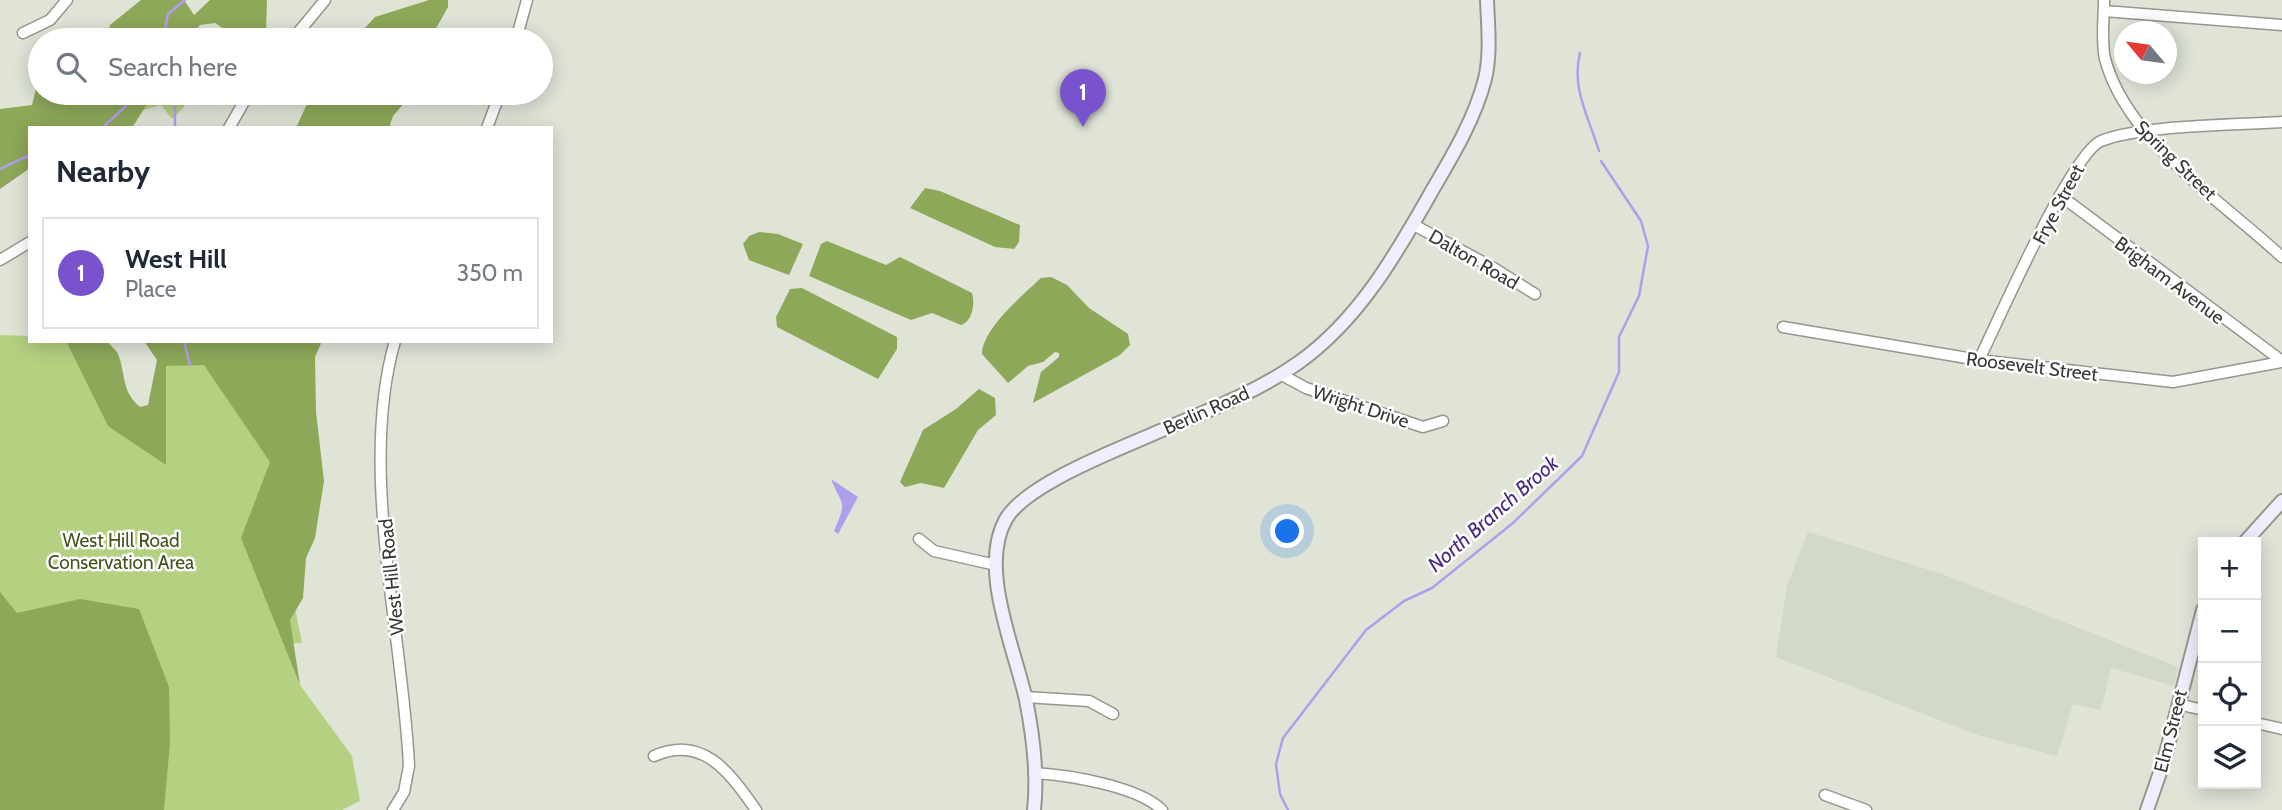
<!DOCTYPE html>
<html lang="en">
<head>
<meta charset="utf-8">
<style>
  :root { --surface:#fff; --page:#f2f2f3; --text:#1f2937; --muted:#747a83; --line:#e0e1e3; --accent:#7853cd }
  body { margin:0; font-family:Cabin,sans-serif; background:var(--page); color:var(--text) }
  .controls { position:absolute; right:21px; bottom:21px; display:grid; overflow:hidden; border-radius:0px; box-shadow:0 4px 18px #0003 }
  .controls button { width:63px; height:63px; display:grid; place-items:center; padding:0; border:0; border-bottom:2px solid var(--line); background:var(--surface); color:var(--text); font:35px sans-serif }
  .compass { position:absolute; left:2114px; top:21px; width:63px; height:63px; border-radius:50%; background:var(--surface); box-shadow:0 4px 18px #0003; rotate:299deg }
  .you { position:absolute; left:1288px; top:532px; width:24px; height:24px; margin:-18px; border:5px solid #fff; border-radius:50%; background:#1a73e8; box-shadow:0 0 0 10px #1a73e833 }
  .badge { display:grid; place-items:center; width:46px; height:46px; border-radius:50%; background:var(--accent); color:#fff; font-size:23px; font-weight:700 }
  .pin { position:absolute; translate:-50% -58px; filter:drop-shadow(0 2px 4px #0008) }
  .pin::after { content:''; position:absolute; top:37px; width:24px; height:21px; background:inherit; clip-path:polygon(0 0,100% 0,50% 100%) }
  .list { margin:0; padding:0; list-style:none }
  h2 { display:flex; justify-content:space-between; align-items:center; height:91px; margin:0; padding:0 28px; font-size:30px }
  h2 small { font-size:23px; font-weight:400; color:var(--muted) }
  .list li { display:grid; grid-template-columns:46px 1fr auto; gap:21px; align-items:center; box-sizing:border-box; height:112px; margin:0 14px 14px; padding:0 14px; border:2px solid var(--line); border-radius:0px }
  .list b { display:block; font-size:26px; white-space:nowrap }
  .list p { margin:0; font-size:23px; white-space:nowrap; color:var(--muted) }
  .list em { font-size:23px; font-style:normal; color:var(--muted) }
  .icon { flex:none; width:38px; height:38px; fill:none; stroke:currentColor; stroke-width:2; stroke-linecap:round; stroke-linejoin:round }
  .map { position:relative; flex:none; width:2282px; height:810px; overflow:hidden }
  .search { position:absolute; background:var(--surface); box-shadow:0 4px 18px #0003; left:28px; top:28px; width:525px; height:77px; display:flex; align-items:center; gap:18px; box-sizing:border-box; padding:0 24px; border-radius:38px; color:var(--muted); font-size:26px }
  .panel { position:absolute; background:var(--surface); box-shadow:0 4px 18px #0003; left:28px; top:126px; width:525px; height:217px; border-radius:0px }
  .map>svg:first-child { display:block }
  .built { fill:#d2d9c6 }
  .green { fill:#b4d181 }
  .forest { fill:#8da859 }
  .water { fill:#af9feb }
  .lines { fill:none; stroke-linecap:round; stroke-linejoin:round }
  .stream { stroke:#af9feb; stroke-width:2.5 }
  .street-casing { stroke:#93988c; stroke-width:13 }
  .secondary-casing { stroke:#93988c; stroke-width:16 }
  .street { stroke:#fff; stroke-width:10 }
  .secondary { stroke:#f0edfc; stroke-width:12 }
  .labels { text-anchor:middle; stroke-width:5; stroke-linejoin:round; paint-order:stroke }
  .street-label { font-size:19px; fill:#373934; stroke:#fff }
  .park-label { font-size:19px; fill:#43541c; stroke:#fff }
  .water-label { font-size:21px; font-style:italic; fill:#482b83; stroke:#fff }
</style>
</head>
<body>
<div class="map">
<svg width="2282" height="810" viewBox="0 0 2282 810">
  <rect width="100%" height="100%" fill="#dfe4d7"/>
  <path class="built" d="M1808 532 1942 574 2178 667 2174 686 2111 668 2101 710 2073 704 2057 756 1978 735 1776 657 1787 586Z"/>
  <path class="green" d="M41 93H186L187 94 184 107 172 119 161 105 130 114Z
    M0 335 30 336V341H66L108 425 165 435 166 366 202 364 284 345 292 593 302 643 284 644 300 685 352 756 360 801 342 810H164L168 755 0 810Z"/>
  <path class="forest" d="M141 0H184L194 15 210 0H267L266 32C241 46 236 36 215 23L200 25 189 40H106L110 25Z
    M429 0H448V7L433 34 447 40H354L375 17Z
    M40 73V93H154L132 128H30V168L0 189V109L32 105Z
    M312 93H413L393 116 389 128H296Z
    M925 188 940 191 1020 225 1019 242 1014 249 995 247 910 208Z
    M759 232 778 234 803 244 789 275 749 260 743 244 749 236Z
    M827 241 886 265 900 257 972 293C975 303 973 321 961 325L932 313 911 320 809 276 821 244Z
    M1051 277 1067 285 1089 308 1128 334 1130 345 1120 355 1033 403 1041 372 1059 357V353L1055 352 1043 362 1028 366 1008 383 982 354C982 329 1023 295 1041 278Z
    M802 288 897 337V349L878 379 777 327 776 317 790 289Z
    M66 341H107C110 345 116 350 118 354 126 374 121 391 140 407L148 405 157 360 144 341H322L315 357 316 412 324 481 315 538 306 558 303 598 290 620 300 685 241 538 270 462 204 365 166 366V465L108 426Z
    M979 389 995 398 996 415 978 430 944 488 921 483 905 487 900 482 923 430 956 409Z
    M0 592 17 613 80 599 139 609 169 687 170 743 164 810H0Z"/>
  <path class="water" d="M831 479 858 497 838 534 834 531C848 499 842 507 831 479Z"/>
  <g class="lines">
    <path class="stream" d="M163 40 168 14 185 0
      M1580 53C1571 88 1589 118 1599 151
      M150 93 175 102V128
      M102 128 126 106 127 93
      M0 169 30 155
      M184 341 190 365
      M1288 810 1280 794 1276 764 1283 738 1366 630 1404 601 1432 588 1513 523 1582 456 1619 372V337L1639 296 1648 246 1641 221 1601 161"/>
    <defs>
      <path id="street" d="M2104 0C2104 18 2101 41 2105 59 2127 141 2222 201 2282 257
        M2104 11 2282 25
        M23 33 50 20 67 0
        M292 40 325 0
        M516 40 527 0
        M229 128 249 93
        M487 128 500 93
        M2061 196 2282 361
        M1412 224 1492 267 1535 294
        M0 260 30 242
        M1783 327 1979 360 2173 382 2282 362
        M1979 360C1997 323 2071 154 2101 141 2139 125 2237 125 2282 122
        M1280 374 1306 388 1423 427 1443 421
        M919 539 934 551 996 565
        M1025 697 1089 701 1113 714
        M2178 704 2203 710
        M2256 723 2282 729
        M654 756C703 734 730 773 756 810
        M1034 773C1068 775 1138 786 1162 810
        M1825 795 1866 810
        M393 810 404 792 409 766C403 633 358 469 395 341"/>
      <path id="secondary" d="M2245 542 2282 501
        M1034 810C1038 774 1033 735 1026 700 1015 649 978 568 1006 519 1027 483 1122 448 1160 431 1207 411 1257 392 1298 363 1359 320 1397 253 1433 189 1453 155 1475 118 1485 79 1491 54 1488 26 1487 0
        M2147 810 2164 761 2203 610"/>
    </defs>
    <use href="#street" class="street-casing"/>
    <use href="#secondary" class="secondary-casing"/>
    <use href="#street" class="street"/>
    <use href="#secondary" class="secondary"/>
  </g>
  <g class="labels">
    <g class="street-label">
      <text transform="translate(2176 160) rotate(44)" y="7">Spring Street</text>
      <text transform="translate(2058 204) rotate(-62)" y="7">Frye Street</text>
      <text transform="translate(1474 259) rotate(30)" y="7">Dalton Road</text>
      <text transform="translate(2170 280) rotate(37)" y="7">Brigham Avenue</text>
      <text transform="translate(2032 366) rotate(7)" y="7">Roosevelt Street</text>
      <text transform="translate(1361 406) rotate(18)" y="7">Wright Drive</text>
      <text transform="translate(1206 410) rotate(-24)" y="7">Berlin Road</text>
      <text transform="translate(391 577) rotate(-96)" y="7">West Hill Road</text>
      <text transform="translate(2170 731) rotate(-76)" y="7">Elm Street</text>
    </g>
    <g class="park-label">
      <text x="121" y="547">West Hill Road<tspan x="121" dy="22">Conservation Area</tspan></text>
    </g>
    <g class="water-label">
      <text transform="translate(1493 514) rotate(-41)" y="7">North Branch Brook</text>
    </g>
  </g>
</svg>
<div class="controls">
<button>+</button>
<button>−</button>
<button><svg class="icon" aria-label="locate" viewBox="0 0 24 24"><circle cx="12" cy="12" r="6"/><path d="M12 2v4M12 18v4M2 12h4M18 12h4"/></svg></button>
<button><svg class="icon" aria-label="layers" viewBox="0 0 24 24"><path d="M12 4l9 5-9 5-9-5zM3 14l9 5 9-5"/></svg></button>
</div>
<svg class="compass" viewBox="-18 -18 36 36"><path d="M0-13l5 13h-10z" fill="#e53935"/><path d="M0 13l5-13h-10z" fill="#747a83"/></svg>
<div class="you"></div>
<div class="pin badge" style="left:1083px;top:127px">1</div>
<div class="search"><svg class="icon" aria-label="search" viewBox="0 0 24 24"><circle cx="10" cy="10" r="6"/><path d="M15 15l6 6"/></svg>Search here</div>
<section class="panel">
<h2>Nearby<small></small></h2>
<ul class="list">
<li><span class="badge">1</span><div><b>West Hill</b><p>Place</p></div><em>350 m</em></li>
</ul>
</section>
</div>
</body>
</html>
